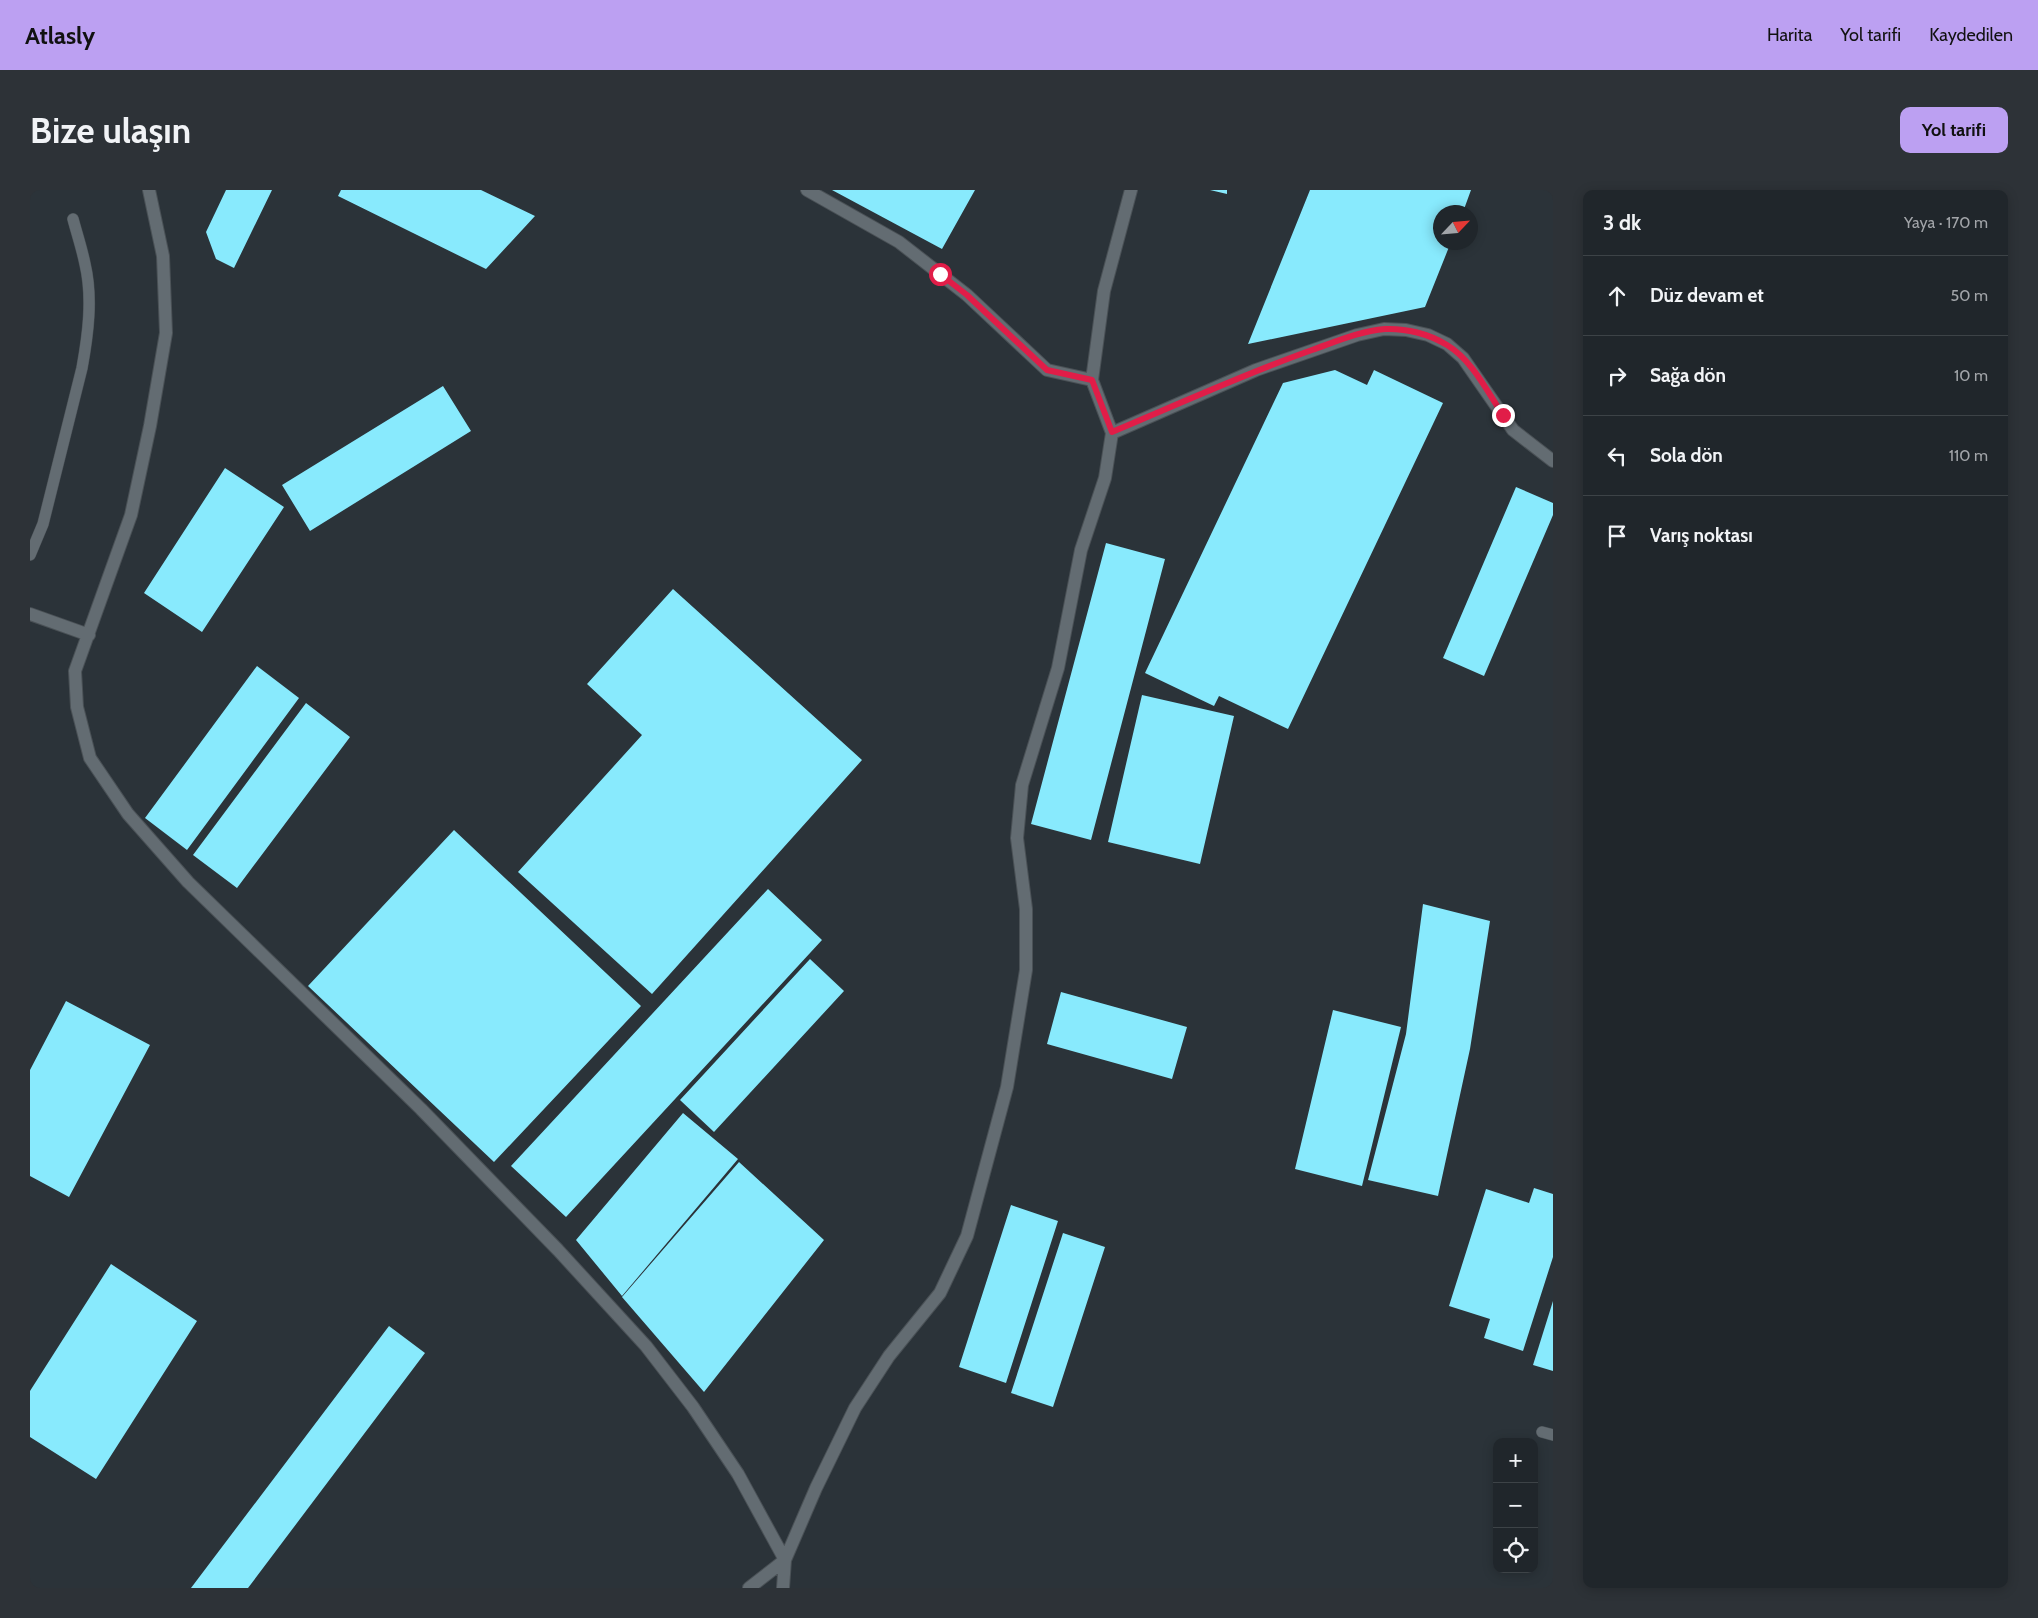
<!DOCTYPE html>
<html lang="tr">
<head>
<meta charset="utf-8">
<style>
  :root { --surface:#20262b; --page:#2d3237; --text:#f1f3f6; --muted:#a2a5a9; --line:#3d4347; --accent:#bca0f2 }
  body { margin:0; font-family:Cabin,sans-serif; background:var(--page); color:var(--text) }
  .controls { position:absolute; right:15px; bottom:15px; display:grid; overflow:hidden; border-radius:10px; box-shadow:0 2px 12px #0003 }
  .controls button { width:45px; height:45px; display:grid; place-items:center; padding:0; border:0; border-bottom:1px solid var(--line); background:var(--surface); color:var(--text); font:25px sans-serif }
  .compass { position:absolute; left:1403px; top:15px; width:45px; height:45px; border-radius:50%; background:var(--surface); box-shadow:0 2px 12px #0003; rotate:64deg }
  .stop { position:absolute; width:15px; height:15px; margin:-11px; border:4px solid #e11d48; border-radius:50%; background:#fff }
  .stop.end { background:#e11d48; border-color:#fff; box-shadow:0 1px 5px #0008 }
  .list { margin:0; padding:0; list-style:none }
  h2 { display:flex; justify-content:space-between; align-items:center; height:65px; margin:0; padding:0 20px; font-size:21px }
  h2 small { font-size:16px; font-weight:400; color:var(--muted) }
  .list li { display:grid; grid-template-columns:32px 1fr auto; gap:15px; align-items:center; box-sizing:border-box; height:80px; padding:0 20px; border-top:1px solid var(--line) }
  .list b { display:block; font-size:19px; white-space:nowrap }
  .list em { font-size:16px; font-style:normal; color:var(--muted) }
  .icon { flex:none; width:28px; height:28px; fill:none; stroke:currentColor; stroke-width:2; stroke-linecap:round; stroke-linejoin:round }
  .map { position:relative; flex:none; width:1523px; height:1398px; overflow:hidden; border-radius:10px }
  header { display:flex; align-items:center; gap:30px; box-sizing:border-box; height:70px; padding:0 25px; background:var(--accent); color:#111 }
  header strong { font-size:24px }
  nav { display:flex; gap:28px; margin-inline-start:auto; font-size:18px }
  .intro { display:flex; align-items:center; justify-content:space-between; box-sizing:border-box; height:120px; padding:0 30px }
  h1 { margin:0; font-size:35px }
  .button { padding:12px 22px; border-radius:10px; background:var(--accent); color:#111; font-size:18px; font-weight:700 }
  main { display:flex; gap:30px; padding:0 30px }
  aside { flex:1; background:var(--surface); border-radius:10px; box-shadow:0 2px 12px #0003 }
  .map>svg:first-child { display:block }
  .building { fill:#88eafd }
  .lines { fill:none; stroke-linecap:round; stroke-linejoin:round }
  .lane-casing { stroke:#4a5156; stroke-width:12 }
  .street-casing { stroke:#4a5156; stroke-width:14 }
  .lane { stroke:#636c72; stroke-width:11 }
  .street { stroke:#636c72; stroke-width:12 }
  .route { stroke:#e11d48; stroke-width:6 }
</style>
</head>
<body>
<header>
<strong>Atlasly</strong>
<nav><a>Harita</a><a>Yol tarifi</a><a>Kaydedilen</a></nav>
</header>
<div class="intro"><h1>Bize ulaşın</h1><a class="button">Yol tarifi</a></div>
<main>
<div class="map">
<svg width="1523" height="1398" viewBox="0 0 1523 1398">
  <rect width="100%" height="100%" fill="#2b3339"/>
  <path class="building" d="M196 0H242L204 78 186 69 176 42Z
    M311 0H451L505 26 456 79 308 6Z
    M802 0H945L912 59Z
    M1180 0H1197V4Z
    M1280 0H1441L1433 22H1410V52H1421L1395 117 1218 154Z
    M1305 180 1337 195 1344 180 1413 213 1258 539 1189 506 1184 516 1115 483 1253 193Z
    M413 196 441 241 280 341 252 295Z
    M195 278 254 317 172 442 114 403Z
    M1486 297 1523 313V325L1454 486 1413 468Z
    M1076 353 1135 369 1061 650 1001 634Z
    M643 399 832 570 622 804 488 682 612 545 557 494Z
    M227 476 269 508 157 660 115 628Z
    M1112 505 1204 526 1170 674 1078 652Z
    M276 513 320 547 207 698 163 665Z
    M424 640 611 816 464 972 278 796Z
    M738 699 792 750 536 1027 481 976Z
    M1393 714 1460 731 1440 859 1408 1006 1338 990 1376 844Z
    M780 769 814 801 684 942 650 910Z
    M1031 802 1157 837 1142 889 1017 854Z
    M36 811 120 855 39 1007 0 986V880Z
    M1303 820 1371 837 1332 996 1265 979Z
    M653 923 708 969 592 1106 546 1050Z
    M709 972 794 1050 674 1202 592 1107Z
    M1504 998 1523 1004V1067L1493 1161 1454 1148 1460 1129 1419 1116 1456 999 1499 1013Z
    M981 1015 1028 1031 976 1193 929 1177Z
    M1033 1043 1075 1057 1023 1217 981 1203Z
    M81 1074 167 1131 66 1289 0 1247V1201Z
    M1523 1111V1181L1503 1175Z
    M359 1136 395 1163 218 1398H161Z"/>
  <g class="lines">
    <defs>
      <path id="lane" d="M0 365 13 334 52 178C58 145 63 108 55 74 52 59 47 44 43 29
        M1512 1242 1523 1245"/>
      <path id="street" d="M119 0 133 66 136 143 120 236 101 325 45 481 47 517 60 568 98 624 158 692 391 919 528 1060 616 1156 663 1217 708 1284 755 1370
        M777 0 869 52 937 105 1017 180 1062 190
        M1082 243 1226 180 1327 145 1354 139 1376 140 1398 145 1417 154 1433 168 1483 240 1523 271
        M0 424 59 445
        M719 1398 755 1370
        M753 1398 755 1370 786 1298 825 1218 859 1166 910 1103 937 1046 977 897 996 780V719L987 648 992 595 1028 478 1051 360 1075 288 1082 243 1062 190 1074 101 1101 0"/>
    </defs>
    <use href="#lane" class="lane-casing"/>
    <use href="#street" class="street-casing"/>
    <use href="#lane" class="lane"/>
    <use href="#street" class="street"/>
  </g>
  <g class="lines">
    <path class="route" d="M910 84 937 105 1017 180 1062 190 1082 242C1149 214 1214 184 1282 160 1305 152 1330 141 1355 139 1376 138 1399 144 1417 155 1442 170 1457 201 1473 225"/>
  </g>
</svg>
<div class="controls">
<button>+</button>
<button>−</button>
<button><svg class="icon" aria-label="locate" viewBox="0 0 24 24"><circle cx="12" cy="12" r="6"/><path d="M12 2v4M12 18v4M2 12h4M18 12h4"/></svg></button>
</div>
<svg class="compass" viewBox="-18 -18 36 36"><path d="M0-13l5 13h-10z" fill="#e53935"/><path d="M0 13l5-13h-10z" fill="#a2a5a9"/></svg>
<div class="stop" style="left:910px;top:84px"></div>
<div class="stop end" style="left:1473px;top:225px"></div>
</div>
<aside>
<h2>3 dk<small>Yaya · 170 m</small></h2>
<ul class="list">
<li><svg class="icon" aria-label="ahead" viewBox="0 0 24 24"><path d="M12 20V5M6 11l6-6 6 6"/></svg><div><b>Düz devam et</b></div><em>50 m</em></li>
<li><svg class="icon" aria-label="right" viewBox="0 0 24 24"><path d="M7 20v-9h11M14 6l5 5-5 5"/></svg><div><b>Sağa dön</b></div><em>10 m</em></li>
<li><svg class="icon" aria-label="left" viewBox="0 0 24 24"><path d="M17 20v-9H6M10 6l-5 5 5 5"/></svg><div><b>Sola dön</b></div><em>110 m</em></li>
<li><svg class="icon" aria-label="arrive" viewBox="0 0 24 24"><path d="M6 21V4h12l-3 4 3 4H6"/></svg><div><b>Varış noktası</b></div></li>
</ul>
</aside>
</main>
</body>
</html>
